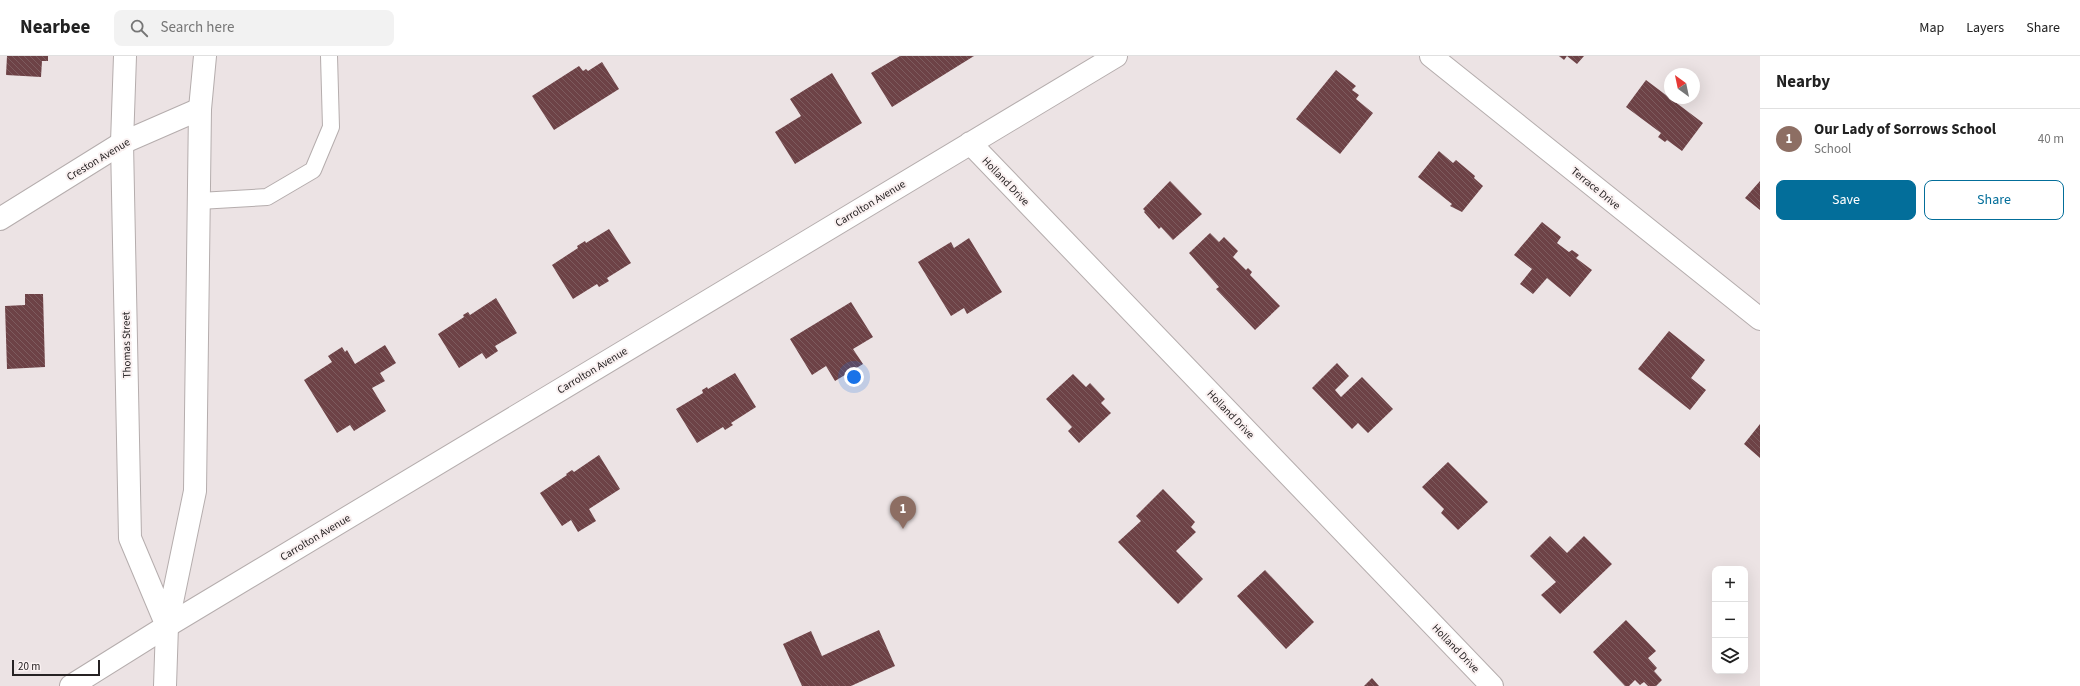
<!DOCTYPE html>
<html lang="en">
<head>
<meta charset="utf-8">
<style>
  :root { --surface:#fff; --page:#f2f2f2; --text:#222; --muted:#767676; --line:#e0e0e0; --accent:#036e9a }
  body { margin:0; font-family:"Source Sans 3",sans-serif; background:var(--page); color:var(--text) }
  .controls { position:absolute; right:12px; bottom:12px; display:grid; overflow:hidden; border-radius:8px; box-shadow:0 4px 16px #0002 }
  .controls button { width:36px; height:36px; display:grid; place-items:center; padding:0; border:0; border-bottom:1px solid var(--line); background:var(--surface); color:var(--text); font:20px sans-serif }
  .compass { position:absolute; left:1664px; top:12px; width:36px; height:36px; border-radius:50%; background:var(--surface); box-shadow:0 4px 16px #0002; rotate:327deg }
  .scale { position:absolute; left:12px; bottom:10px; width:88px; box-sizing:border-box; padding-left:4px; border:2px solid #262223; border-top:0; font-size:11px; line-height:14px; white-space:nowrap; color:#262223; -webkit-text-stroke:3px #faf1f1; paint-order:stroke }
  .you { position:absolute; left:854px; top:321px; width:14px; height:14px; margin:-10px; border:3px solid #fff; border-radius:50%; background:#1a73e8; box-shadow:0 0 0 6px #1a73e833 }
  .badge { display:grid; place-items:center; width:26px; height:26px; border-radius:50%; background:var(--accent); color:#fff; font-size:13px; font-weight:700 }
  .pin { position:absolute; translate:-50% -33px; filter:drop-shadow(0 1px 2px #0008) }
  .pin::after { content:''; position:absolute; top:21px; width:14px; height:12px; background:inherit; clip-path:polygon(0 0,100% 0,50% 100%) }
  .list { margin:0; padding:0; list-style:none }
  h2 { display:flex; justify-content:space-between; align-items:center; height:52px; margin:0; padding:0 16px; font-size:17px }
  h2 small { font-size:13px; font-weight:400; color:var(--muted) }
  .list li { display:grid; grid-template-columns:26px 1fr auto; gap:12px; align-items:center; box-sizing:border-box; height:60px; padding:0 16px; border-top:1px solid var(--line) }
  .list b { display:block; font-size:15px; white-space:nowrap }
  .list p { margin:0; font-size:13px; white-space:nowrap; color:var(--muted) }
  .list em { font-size:13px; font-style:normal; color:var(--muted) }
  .actions { display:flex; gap:8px; padding:12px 16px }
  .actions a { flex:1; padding:9px 0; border:1px solid var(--accent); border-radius:8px; text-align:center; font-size:14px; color:var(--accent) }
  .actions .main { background:var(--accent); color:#fff }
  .icon { flex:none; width:22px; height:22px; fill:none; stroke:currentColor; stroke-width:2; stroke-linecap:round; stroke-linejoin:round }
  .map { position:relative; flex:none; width:1760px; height:630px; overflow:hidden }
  header { display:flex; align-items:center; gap:24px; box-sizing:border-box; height:56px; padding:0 20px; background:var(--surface); border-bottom:1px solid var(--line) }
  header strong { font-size:19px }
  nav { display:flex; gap:22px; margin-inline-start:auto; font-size:14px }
  .search { width:280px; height:36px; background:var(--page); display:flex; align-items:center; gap:10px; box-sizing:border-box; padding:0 14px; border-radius:8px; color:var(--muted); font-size:15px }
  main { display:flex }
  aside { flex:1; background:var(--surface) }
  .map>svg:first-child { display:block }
  .building { fill:url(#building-back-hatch) }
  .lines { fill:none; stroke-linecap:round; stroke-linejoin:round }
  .lane-casing { stroke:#b5adad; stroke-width:18 }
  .street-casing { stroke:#b5adad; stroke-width:24 }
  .highway-casing { stroke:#b5adad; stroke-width:24 }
  .lane { stroke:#fff; stroke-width:16 }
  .street { stroke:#fff; stroke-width:22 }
  .highway { stroke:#fff; stroke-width:22 }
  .labels { text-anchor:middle; stroke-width:4; stroke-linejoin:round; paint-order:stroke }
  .street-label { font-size:11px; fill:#262223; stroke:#faf1f1 }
</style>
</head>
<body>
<header>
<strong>Nearbee</strong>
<div class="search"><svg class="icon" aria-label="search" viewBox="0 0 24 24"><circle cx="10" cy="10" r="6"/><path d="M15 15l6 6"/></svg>Search here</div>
<nav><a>Map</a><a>Layers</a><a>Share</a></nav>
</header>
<main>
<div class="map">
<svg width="1760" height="630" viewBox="0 0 1760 630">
  <defs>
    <pattern id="building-back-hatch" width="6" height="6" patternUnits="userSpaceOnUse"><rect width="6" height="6" fill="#6d4246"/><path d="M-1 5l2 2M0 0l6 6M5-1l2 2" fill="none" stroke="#7d5b5e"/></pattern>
  </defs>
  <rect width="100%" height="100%" fill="#ece3e4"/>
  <path class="building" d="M7 0H48V5H42L41 21 6 19Z
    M900 0H974L892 51 871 17Z
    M1559 0H1584L1577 8 1567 0 1564 4Z
    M602 6 619 33 554 74 532 40 579 10 583 15 586 13 588 15Z
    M1336 14 1356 30 1352 34 1359 39 1356 43 1373 57 1340 98 1296 63Z
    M832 17 862 67 795 108 775 76 801 60 790 43Z
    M1646 24 1703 67 1682 95 1667 84 1665 86 1658 81 1661 77 1626 51Z
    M1439 95 1453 107 1456 104 1475 120 1474 122 1483 130 1462 156 1450 150 1452 148 1418 121Z
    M1170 125 1202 158 1173 184 1161 171 1159 173 1144 156 1145 155 1143 153Z
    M1760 125V154L1745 142Z
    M1542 166 1561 181 1557 187 1569 196 1572 194 1579 199 1576 202 1592 214 1570 241 1547 222 1533 238 1520 228 1532 213 1514 199Z
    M609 173 631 207 607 222 609 225 599 231 597 228 573 243 552 209 578 192 577 190 585 185 586 187Z
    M1210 177 1219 186 1224 181 1238 195 1233 201 1246 214 1248 212 1252 216 1250 219 1280 250 1255 274 1216 233 1219 231 1189 197Z
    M969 182 1002 236 967 258 964 252 951 260 918 206 951 186 954 192Z
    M25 238H43L45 311 7 313 5 250 25 249Z
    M496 242 517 277 495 290 498 295 486 303 482 297 459 312 438 278 464 261 463 259 468 256 470 259Z
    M851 246 873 281 853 293 863 308 835 325 826 310 812 319 790 283Z
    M1669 275 1705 304 1691 322 1706 334 1690 354 1638 313Z
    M385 289 396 307 380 317 385 325 372 332 386 355 354 375 350 369 337 377 304 324 332 306 328 300 342 291 345 296 347 294 355 308Z
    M1337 307 1349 320 1335 334 1341 341 1362 321 1393 353 1368 377 1358 367 1352 373 1312 332Z
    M735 317 756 351 731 367 733 369 725 374 723 371 697 387 676 353 703 337 702 334 707 331 708 333Z
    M1073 318 1086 331 1090 327 1105 343 1101 347 1111 357 1079 387 1068 375 1072 371 1046 343Z
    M1760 368V402L1744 388Z
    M599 399 620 433 589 453 596 465 578 476 571 464 562 470 540 437 567 419 566 418 572 414 574 416Z
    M1448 406 1488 446 1458 474 1441 457 1444 453 1422 431Z
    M1163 433 1195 466 1191 471 1196 476 1176 495 1203 523 1178 548 1118 486 1141 465 1136 460Z
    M1550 480 1567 497 1584 480 1612 508 1560 558 1541 539 1556 526 1530 500Z
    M1265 514 1314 566 1286 593 1237 540Z
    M1626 564 1656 595 1648 602 1657 612 1654 615 1662 624 1656 630H1648L1644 626 1640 629 1635 624 1629 630H1625L1593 596Z
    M879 574 895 610 851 630H802L783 588 811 575 822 600Z
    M1372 622 1379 630H1364Z"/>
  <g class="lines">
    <defs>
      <path id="lane" d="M199 145 267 141 313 114 331 71 329 0"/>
      <path id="street" d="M1431 0 1760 263
        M970 87 1492 630
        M0 163 122 87 200 53
        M71 630 167 570 1116 0"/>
      <path id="highway" d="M125 0 122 87 130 482 167 570
        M165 630 167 570 195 435 200 53 205 0"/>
    </defs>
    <use href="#lane" class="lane-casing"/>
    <use href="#street" class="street-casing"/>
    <use href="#highway" class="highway-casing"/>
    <use href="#lane" class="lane"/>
    <use href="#street" class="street"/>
    <use href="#highway" class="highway"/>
  </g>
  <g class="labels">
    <g class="street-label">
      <text transform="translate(98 103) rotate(-31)" y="4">Creston Avenue</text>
      <text transform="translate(1006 125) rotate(46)" y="4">Holland Drive</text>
      <text transform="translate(1596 132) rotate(39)" y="4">Terrace Drive</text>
      <text transform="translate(870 147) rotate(-31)" y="4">Carrolton Avenue</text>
      <text transform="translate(126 289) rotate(-91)" y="4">Thomas Street</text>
      <text transform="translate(592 314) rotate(-31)" y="4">Carrolton Avenue</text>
      <text transform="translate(1231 358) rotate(46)" y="4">Holland Drive</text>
      <text transform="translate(315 481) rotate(-31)" y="4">Carrolton Avenue</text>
      <text transform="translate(1456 592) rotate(46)" y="4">Holland Drive</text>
    </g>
  </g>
</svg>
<div class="controls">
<button>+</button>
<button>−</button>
<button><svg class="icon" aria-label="layers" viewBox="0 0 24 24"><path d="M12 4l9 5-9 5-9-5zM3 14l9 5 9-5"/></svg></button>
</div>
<svg class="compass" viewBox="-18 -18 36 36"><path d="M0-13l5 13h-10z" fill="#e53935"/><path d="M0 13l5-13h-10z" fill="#767676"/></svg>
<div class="scale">20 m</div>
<div class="you"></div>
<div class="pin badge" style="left:903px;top:473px;background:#8d6e63">1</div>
</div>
<aside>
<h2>Nearby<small></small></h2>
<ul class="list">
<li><span class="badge" style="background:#8d6e63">1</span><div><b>Our Lady of Sorrows School</b><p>School</p></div><em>40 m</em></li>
</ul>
<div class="actions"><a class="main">Save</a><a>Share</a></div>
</aside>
</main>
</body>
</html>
